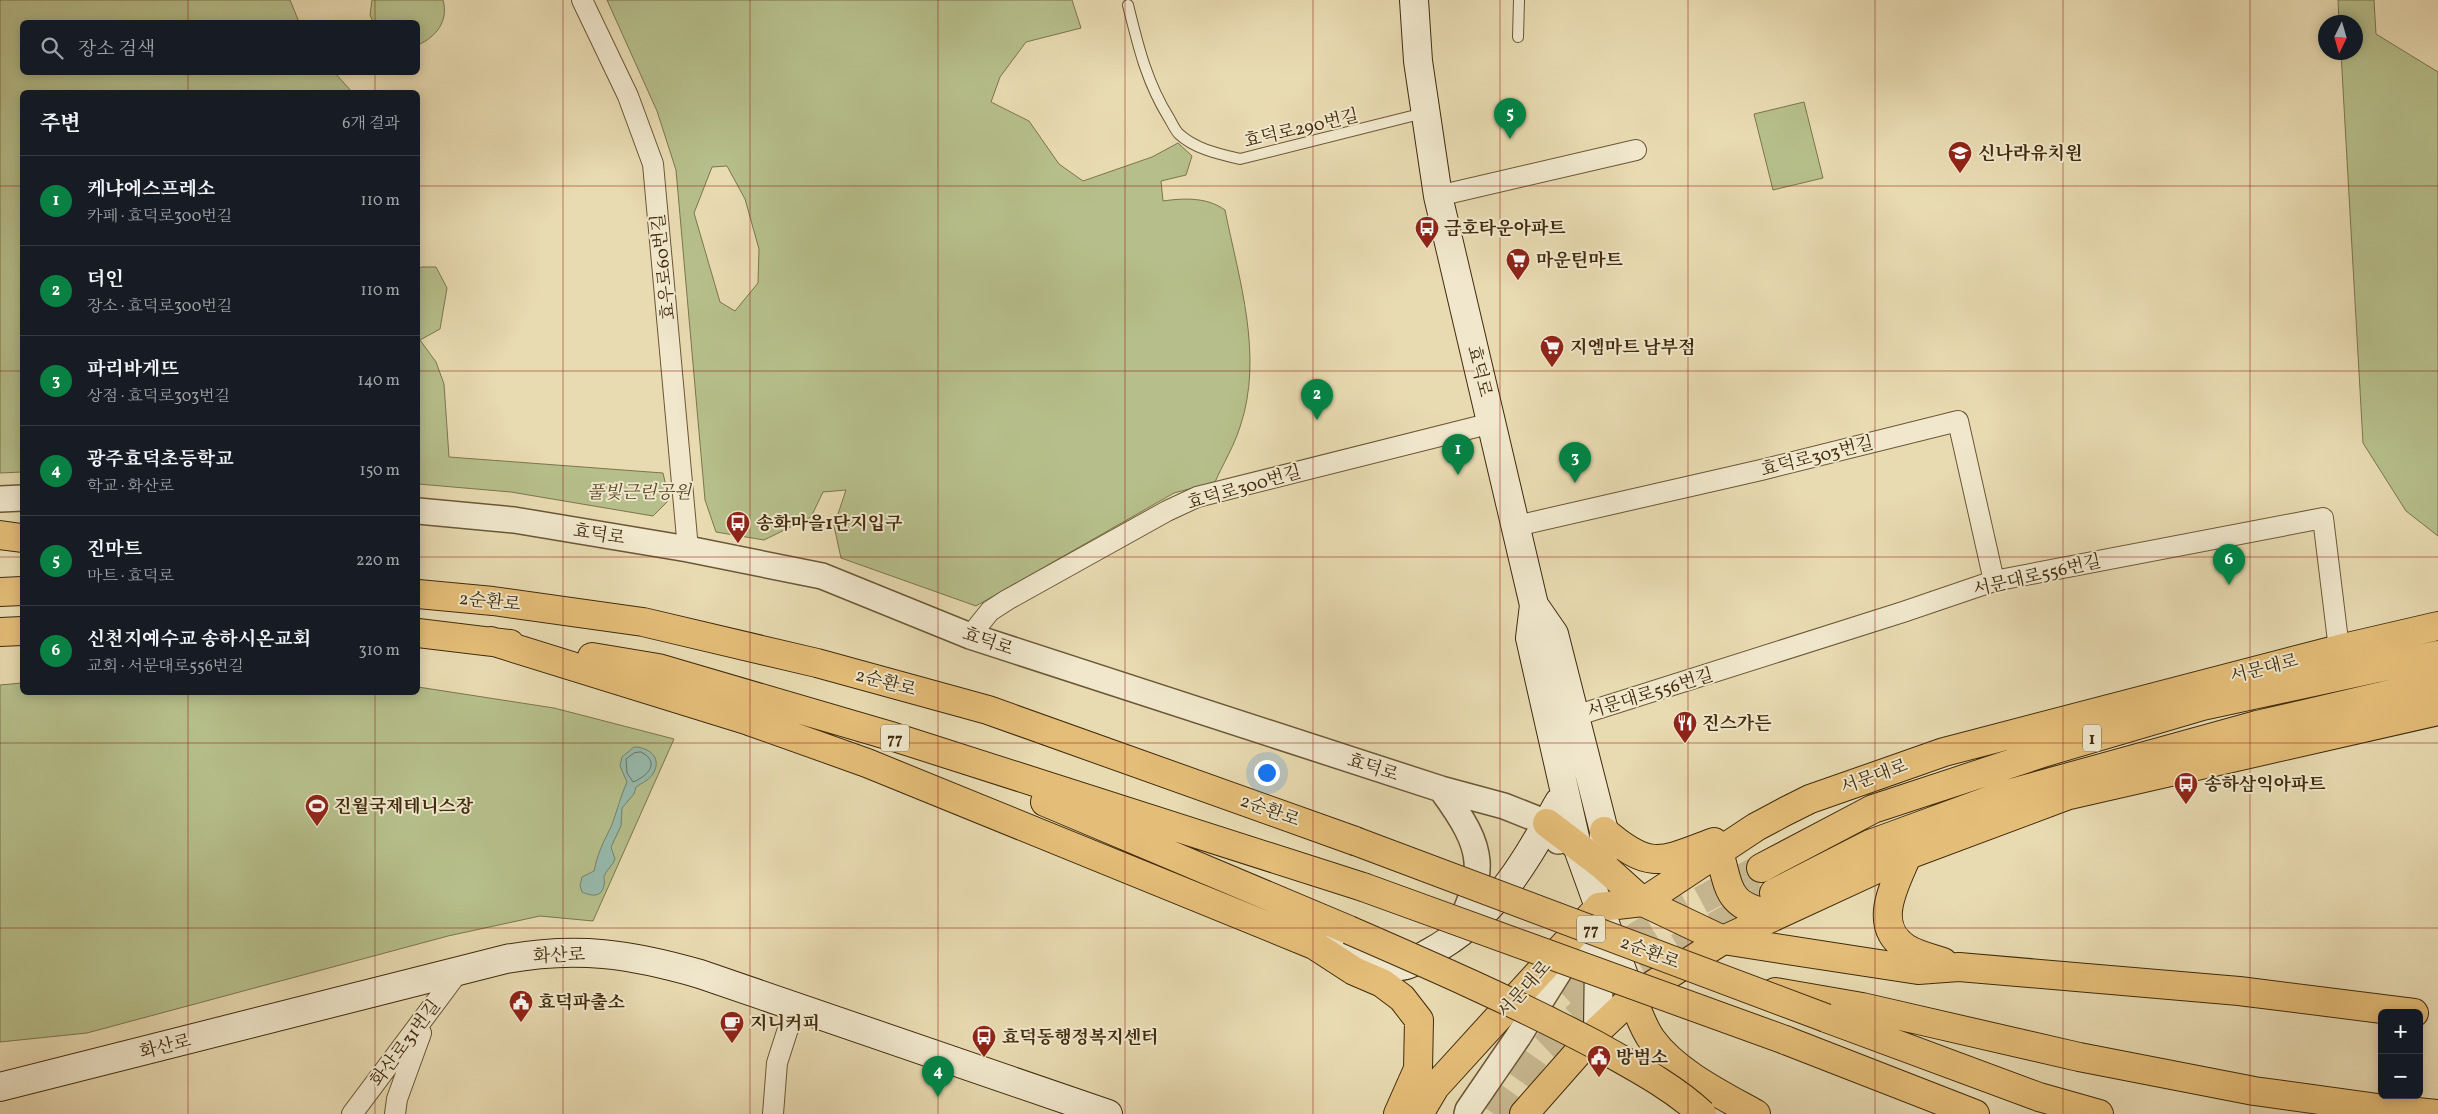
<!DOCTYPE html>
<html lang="ko">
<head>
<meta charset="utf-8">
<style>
  :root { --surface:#171b24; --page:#242831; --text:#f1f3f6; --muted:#9ea1a6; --line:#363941; --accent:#0b8043 }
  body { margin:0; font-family:Vollkorn,"Noto Serif KR",serif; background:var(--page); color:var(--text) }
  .controls { position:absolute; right:15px; bottom:15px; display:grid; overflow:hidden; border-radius:8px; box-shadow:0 2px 12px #0003 }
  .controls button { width:45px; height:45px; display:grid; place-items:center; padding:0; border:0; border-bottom:1px solid var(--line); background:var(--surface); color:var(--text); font:25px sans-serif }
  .compass { position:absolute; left:2318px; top:15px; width:45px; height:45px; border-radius:50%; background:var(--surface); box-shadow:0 2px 12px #0003; rotate:185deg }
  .you { position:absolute; left:1266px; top:772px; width:18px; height:18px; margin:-12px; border:4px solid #fff; border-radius:50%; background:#1a73e8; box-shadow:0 0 0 8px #1a73e833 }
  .badge { display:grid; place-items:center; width:32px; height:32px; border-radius:50%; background:var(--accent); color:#fff; font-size:16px; font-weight:700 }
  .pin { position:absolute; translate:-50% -41px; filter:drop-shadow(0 1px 2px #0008) }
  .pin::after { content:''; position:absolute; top:26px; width:18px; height:15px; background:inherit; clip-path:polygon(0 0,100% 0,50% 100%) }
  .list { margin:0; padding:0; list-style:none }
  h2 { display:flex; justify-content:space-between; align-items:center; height:65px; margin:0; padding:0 20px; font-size:21px }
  h2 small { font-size:16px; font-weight:400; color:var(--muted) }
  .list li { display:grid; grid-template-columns:32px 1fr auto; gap:15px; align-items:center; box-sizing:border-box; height:90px; padding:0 20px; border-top:1px solid var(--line) }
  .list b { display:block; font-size:19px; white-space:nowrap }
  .list p { margin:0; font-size:16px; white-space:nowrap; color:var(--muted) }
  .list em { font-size:16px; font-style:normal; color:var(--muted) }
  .icon { flex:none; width:28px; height:28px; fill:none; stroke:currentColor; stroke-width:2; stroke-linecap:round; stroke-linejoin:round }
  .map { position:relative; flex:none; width:2438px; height:1114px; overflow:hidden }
  .search { position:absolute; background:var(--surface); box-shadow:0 2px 12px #0003; left:20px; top:20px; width:400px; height:55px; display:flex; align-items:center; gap:12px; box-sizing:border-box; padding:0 18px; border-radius:8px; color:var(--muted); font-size:19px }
  .panel { position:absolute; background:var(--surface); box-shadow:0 2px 12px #0003; left:20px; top:90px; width:400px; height:605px; border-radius:8px }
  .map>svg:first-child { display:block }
  .green { fill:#b6bf8b; stroke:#7c754c; fill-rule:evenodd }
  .water { fill:#97bbad; stroke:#75816d }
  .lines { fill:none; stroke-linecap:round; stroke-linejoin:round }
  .shore { stroke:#6c735c; stroke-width:1 }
  .primary-tunnel { stroke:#c7b790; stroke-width:28; stroke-dasharray:28 14; stroke-linecap:butt }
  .service-casing { stroke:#6b5735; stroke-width:12 }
  .minor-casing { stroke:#6b5735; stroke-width:22 }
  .tertiary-casing { stroke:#6b5735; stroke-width:28 }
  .secondary-casing { stroke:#412b0c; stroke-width:30 }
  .primary-casing { stroke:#412b0c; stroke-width:30 }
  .trunk-casing { stroke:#412b0c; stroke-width:30 }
  .service { stroke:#f0e7cc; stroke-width:10 }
  .minor { stroke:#f0e7cc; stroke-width:20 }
  .tertiary { stroke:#f0e7cc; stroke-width:25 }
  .secondary { stroke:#f0e7cc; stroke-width:28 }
  .primary { stroke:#e4bd78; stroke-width:28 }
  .trunk { stroke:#e4bd78; stroke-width:28 }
  .trunk-bridge-casing { stroke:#412b0c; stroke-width:30; stroke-linecap:butt }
  .trunk-bridge { stroke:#e4bd78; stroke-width:28 }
  .grid { fill:none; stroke:#8f2418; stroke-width:1; stroke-opacity:0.55 }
  .labels { text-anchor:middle; stroke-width:4; stroke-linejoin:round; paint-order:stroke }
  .shield { fill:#f0e7cc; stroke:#766346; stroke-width:1 }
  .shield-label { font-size:16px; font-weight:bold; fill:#412b0c }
  .street-label { font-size:18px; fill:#412b0c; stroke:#f0e7cc }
  .poi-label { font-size:18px; font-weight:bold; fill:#412b0c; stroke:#f0e7cc; text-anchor:start }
  .park-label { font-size:18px; font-style:italic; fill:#584925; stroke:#f0e7cc }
</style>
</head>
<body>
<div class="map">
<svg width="2438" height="1114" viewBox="0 0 2438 1114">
  <rect width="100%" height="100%" fill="#e8dab1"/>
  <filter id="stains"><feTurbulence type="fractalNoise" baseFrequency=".004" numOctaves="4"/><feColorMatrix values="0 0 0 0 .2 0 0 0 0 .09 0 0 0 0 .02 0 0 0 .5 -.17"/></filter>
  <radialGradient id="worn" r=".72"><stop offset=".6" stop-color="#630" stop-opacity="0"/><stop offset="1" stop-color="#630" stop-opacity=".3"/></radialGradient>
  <path class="green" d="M0 0H290L299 22H22V72L335 73 352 92H22V472L0 473Z
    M372 0H443C449 21 436 37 418 45V22H373L370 15Z
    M607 0H1072L1081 28 1026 42 1000 77 991 102 1029 121 1059 164 1083 181 1152 157 1178 143 1192 156 1186 175 1161 181 1163 201C1184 198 1207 197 1225 210 1239 280 1264 356 1240 427 1234 446 1223 464 1215 482L1174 493 976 606 841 558 834 526 846 490 823 492 811 517 764 540 716 532 705 500 676 170 657 111ZM727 166 745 199 759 249 758 283 735 311 720 302 694 213 712 167Z
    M2338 0H2374L2376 34 2438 72V536L2406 511 2363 443 2341 53 2356 52V22H2339Z
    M1804 102 1823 178 1773 190 1754 114Z
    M422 267H436L447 288 440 329 420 340 436 362 444 384 449 457 663 473 669 500 653 516 511 492 418 484V268Z
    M22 683V692H418V687L554 708 674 739 593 921 540 916 448 936 87 1033 0 1042V685Z"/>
  <path class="water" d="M634 747C647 747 662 756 654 772 651 779 642 783 636 787L634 794 622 808 621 826 611 847 615 859C613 865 606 871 604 876 604 880 605 882 604 885 602 898 591 896 582 892L580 886 582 877 594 871C598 852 603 843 611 827 617 812 620 797 627 782L620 766 622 757Z"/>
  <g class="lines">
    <path class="shore" d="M641 752C661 762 648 776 633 782L627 773 626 759 634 753Z"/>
    <path class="primary-tunnel" d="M1531 1022 1592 965 1651 927 1761 868
      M1494 1114 1536 1055 1608 987 1766 897"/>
    <defs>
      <path id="service" d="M1128 5C1138 45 1146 81 1169 118 1172 123 1175 130 1179 134 1195 149 1219 154 1240 159L1424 113
        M1518 37 1519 0"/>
      <path id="minor" d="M582 0 628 96 653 164 688 549
        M1438 196 1636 150
        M1516 526 1761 470 1958 421 1994 581
        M970 636 990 611 1007 600 1167 511 1197 497 1492 423
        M1575 716 1903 612 1994 581 2323 518 2339 649
        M352 1114 459 971
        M395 1114 397 1099 421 1033
        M773 1114 777 1063 795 1007"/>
      <path id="tertiary" d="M0 499 22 498
        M418 511 514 520 688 549 822 576 970 636 1441 789 1504 806 1547 823 1558 841
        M1441 789C1487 852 1487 869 1453 939
        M1467 1114 1468 1110 1518 1037 1577 943"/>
      <path id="secondary" d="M1414 0 1418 61 1438 196 1534 605 1530 638 1577 846 1632 998
        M1534 605 1554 634 1604 831 1603 856
        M1327 949C1351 956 1377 968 1401 966 1410 966 1421 957 1429 953 1496 916 1522 867 1559 802
        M1598 1030 1599 949
        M0 1087 506 959C577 946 631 954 700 974L1108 1114"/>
      <path id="primary" d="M1604 831C1650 871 1661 862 1714 842
        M1719 851C1730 893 1728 907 1776 915
        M1761 868 1873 809 2046 752 2202 706 2438 655
        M1774 893 1870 844 2004 795 2257 725 2438 683
        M1419 1114 1435 1087 1599 907 1643 902 1756 827 1786 811 1810 799 1944 752 2339 649 2438 626
        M1524 1114 1598 1030 1632 998 1723 940 1903 857 2069 795 2438 711"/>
      <path id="trunk" d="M0 535 22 538
        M0 592 22 591
        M418 594 493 601 643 622 817 663 988 710 1355 841
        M0 632 22 631
        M418 633 510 644
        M491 641 749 721 867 763 1314 945 1354 971 1382 983 1402 998 1419 1020 1418 1069 1398 1114
        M592 657 658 668 894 737 1363 887
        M1045 802 1349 930
        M1547 823 1602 865 1643 902 1723 940 1918 970 1959 967 2239 991 2414 1013
        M1907 856C1895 885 1871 925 1906 948 1917 955 1931 958 1943 962
        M1775 992 1862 1007 2079 1057 2254 1091 2378 1108 2438 1114
        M1632 998C1638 1011 1643 1028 1652 1040 1675 1072 1722 1095 1756 1114
        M1826 1018 2039 1097 2099 1114
        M1785 1040 1975 1114"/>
    </defs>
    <use href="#service" class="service-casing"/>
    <use href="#minor" class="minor-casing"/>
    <use href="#tertiary" class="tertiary-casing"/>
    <use href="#secondary" class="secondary-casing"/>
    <use href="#primary" class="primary-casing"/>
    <use href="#trunk" class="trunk-casing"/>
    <use href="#service" class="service"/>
    <use href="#minor" class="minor"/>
    <use href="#tertiary" class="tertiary"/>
    <use href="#secondary" class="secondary"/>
    <use href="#primary" class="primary"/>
    <use href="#trunk" class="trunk"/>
    <defs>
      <path id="trunk-bridge" d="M1355 841 1826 1018
        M1363 887 1785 1040
        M1349 930C1432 966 1514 1002 1594 1044 1631 1065 1671 1085 1702 1114"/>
    </defs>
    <use href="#trunk-bridge" class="trunk-bridge-casing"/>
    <use href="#trunk-bridge" class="trunk-bridge"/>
  </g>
  <path class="grid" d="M188 0V22M375 0V22M563 0V1114M750 0V1114M938 0V1114M1125 0V1114M1313 0V1114M1500 0V1114M1688 0V1114M1875 0V1114M2063 0V1114M2250 0V1114M188 72V92M375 72V92M0 186H22M418 186H2438M0 371H22M418 371H2438M0 557H22M418 557H2438M188 692V1114M375 692V1114M0 743H2438M0 928H2438"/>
  <defs>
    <symbol id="school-pin" viewBox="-11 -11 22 30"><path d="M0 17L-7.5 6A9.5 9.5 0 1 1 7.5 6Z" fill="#8f2418" stroke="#f0e7cc"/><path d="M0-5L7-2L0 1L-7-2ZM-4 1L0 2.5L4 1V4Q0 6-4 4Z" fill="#fff"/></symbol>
    <symbol id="bus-pin" viewBox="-11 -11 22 30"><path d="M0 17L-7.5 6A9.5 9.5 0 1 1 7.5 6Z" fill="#8f2418" stroke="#f0e7cc"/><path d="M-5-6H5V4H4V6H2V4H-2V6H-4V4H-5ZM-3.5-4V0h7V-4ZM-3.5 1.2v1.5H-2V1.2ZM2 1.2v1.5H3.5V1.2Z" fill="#fff"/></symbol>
    <symbol id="supermarket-pin" viewBox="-11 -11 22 30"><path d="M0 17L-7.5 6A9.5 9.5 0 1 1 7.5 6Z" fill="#8f2418" stroke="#f0e7cc"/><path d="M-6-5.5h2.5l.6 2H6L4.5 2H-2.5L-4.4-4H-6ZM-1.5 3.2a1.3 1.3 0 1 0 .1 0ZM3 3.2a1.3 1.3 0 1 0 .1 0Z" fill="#fff"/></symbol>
    <symbol id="restaurant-pin" viewBox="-11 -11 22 30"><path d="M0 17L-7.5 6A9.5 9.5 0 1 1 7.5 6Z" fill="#8f2418" stroke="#f0e7cc"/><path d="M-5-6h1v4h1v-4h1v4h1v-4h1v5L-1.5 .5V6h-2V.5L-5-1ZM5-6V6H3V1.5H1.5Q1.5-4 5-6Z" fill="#fff"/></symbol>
    <symbol id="stadium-pin" viewBox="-11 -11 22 30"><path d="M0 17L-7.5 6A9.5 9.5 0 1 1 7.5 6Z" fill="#8f2418" stroke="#f0e7cc"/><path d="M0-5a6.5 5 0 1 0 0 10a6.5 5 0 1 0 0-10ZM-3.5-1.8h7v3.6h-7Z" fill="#fff"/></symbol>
    <symbol id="civic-pin" viewBox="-11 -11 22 30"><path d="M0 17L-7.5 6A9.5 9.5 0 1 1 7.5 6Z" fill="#8f2418" stroke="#f0e7cc"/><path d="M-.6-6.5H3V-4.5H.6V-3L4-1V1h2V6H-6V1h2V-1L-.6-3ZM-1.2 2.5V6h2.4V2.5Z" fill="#fff"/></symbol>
    <symbol id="cafe-pin" viewBox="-11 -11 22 30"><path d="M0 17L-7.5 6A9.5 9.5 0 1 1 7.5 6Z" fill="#8f2418" stroke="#f0e7cc"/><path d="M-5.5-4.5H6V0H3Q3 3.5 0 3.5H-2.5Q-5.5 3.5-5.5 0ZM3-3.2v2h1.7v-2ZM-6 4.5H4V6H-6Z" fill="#fff"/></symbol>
  </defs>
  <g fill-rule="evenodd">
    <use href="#school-pin" x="1946" y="139" width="28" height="38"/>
    <use href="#bus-pin" x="1413" y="214" width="28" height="38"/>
    <use href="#supermarket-pin" x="1504" y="246" width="28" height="38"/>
    <use href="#supermarket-pin" x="1538" y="333" width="28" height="38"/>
    <use href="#bus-pin" x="724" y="509" width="28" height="38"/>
    <use href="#restaurant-pin" x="1671" y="709" width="28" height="38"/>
    <use href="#bus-pin" x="2172" y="770" width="28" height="38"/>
    <use href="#stadium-pin" x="303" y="792" width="28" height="38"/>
    <use href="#civic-pin" x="507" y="988" width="28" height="38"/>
    <use href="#cafe-pin" x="718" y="1009" width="28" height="38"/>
    <use href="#bus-pin" x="970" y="1023" width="28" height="38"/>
    <use href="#civic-pin" x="1585" y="1043" width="28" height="38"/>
  </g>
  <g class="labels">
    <g class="shield">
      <rect x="881" y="724.5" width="28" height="27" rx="4"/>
      <rect x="2083" y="724.5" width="18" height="27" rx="4"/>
      <rect x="1577" y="915.5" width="28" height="27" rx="4"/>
    </g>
    <g class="shield-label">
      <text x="895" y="744">77</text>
      <text x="2092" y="744">1</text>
      <text x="1591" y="935">77</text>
    </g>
    <g class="street-label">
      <text transform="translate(1301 128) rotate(-13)" y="6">효덕로290번길</text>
      <text transform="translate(663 267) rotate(-96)" y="6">효우로60번길</text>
      <text transform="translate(1480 371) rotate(76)" y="6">효덕로</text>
      <text transform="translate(1817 456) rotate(-14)" y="6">효덕로303번길</text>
      <text transform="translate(1244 487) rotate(-16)" y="6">효덕로300번길</text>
      <text transform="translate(599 534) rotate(9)" y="6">효덕로</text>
      <text transform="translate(2037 575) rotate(-13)" y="6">서문대로556번길</text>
      <text transform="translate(490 601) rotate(6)" y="6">2순환로</text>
      <text transform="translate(988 641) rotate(19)" y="6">효덕로</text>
      <text transform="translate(2264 668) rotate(-14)" y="6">서문대로</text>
      <text transform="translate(886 682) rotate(15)" y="6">2순환로</text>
      <text transform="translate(1650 693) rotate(-17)" y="6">서문대로556번길</text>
      <text transform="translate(1373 767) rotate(18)" y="6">효덕로</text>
      <text transform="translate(1874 776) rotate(-20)" y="6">서문대로</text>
      <text transform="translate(1270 810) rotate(20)" y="6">2순환로</text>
      <text transform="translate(1650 952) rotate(21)" y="6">2순환로</text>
      <text transform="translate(559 955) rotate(-2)" y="6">화산로</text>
      <text transform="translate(1524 989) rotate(-48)" y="6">서문대로</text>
      <text transform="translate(405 1043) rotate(-53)" y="6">화산로31번길</text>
      <text transform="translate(165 1046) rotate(-14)" y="6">화산로</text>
    </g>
    <g class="poi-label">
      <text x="1978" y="159">신나라유치원</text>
      <text x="1444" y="234">금호타운아파트</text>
      <text x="1536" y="266">마운틴마트</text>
      <text x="1570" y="353">지엠마트 남부점</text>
      <text x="756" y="529">송화마을1단지입구</text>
      <text x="1702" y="729">진스가든</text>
      <text x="2204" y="790">송하삼익아파트</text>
      <text x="334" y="812">진월국제테니스장</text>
      <text x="538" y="1008">효덕파출소</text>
      <text x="750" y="1029">지니커피</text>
      <text x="1002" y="1043">효덕동행정복지센터</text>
      <text x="1616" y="1063">방범소</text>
    </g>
    <g class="park-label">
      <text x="639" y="498">풀빛근린공원</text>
    </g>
  </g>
  <rect width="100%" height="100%" filter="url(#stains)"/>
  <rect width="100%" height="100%" fill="url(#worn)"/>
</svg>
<div class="controls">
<button>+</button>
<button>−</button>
</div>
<svg class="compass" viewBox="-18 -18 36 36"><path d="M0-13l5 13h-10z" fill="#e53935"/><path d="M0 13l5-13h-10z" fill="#9ea1a6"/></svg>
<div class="you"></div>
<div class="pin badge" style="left:1458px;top:475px">1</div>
<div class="pin badge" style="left:1317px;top:420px">2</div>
<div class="pin badge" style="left:1575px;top:483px">3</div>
<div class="pin badge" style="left:938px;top:1097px">4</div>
<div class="pin badge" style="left:1510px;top:139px">5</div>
<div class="pin badge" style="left:2229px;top:585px">6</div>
<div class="search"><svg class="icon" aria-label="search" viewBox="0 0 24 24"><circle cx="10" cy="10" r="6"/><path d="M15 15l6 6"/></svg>장소 검색</div>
<section class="panel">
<h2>주변<small>6개 결과</small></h2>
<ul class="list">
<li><span class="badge">1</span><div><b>케냐에스프레소</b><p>카페 · 효덕로300번길</p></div><em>110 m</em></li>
<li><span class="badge">2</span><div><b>더인</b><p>장소 · 효덕로300번길</p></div><em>110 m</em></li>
<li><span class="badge">3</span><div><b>파리바게뜨</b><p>상점 · 효덕로303번길</p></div><em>140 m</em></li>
<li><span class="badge">4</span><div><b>광주효덕초등학교</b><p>학교 · 화산로</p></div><em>150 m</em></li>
<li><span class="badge">5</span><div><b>진마트</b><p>마트 · 효덕로</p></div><em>220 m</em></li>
<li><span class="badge">6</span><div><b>신천지예수교 송하시온교회</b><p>교회 · 서문대로556번길</p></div><em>310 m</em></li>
</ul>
</section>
</div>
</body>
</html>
